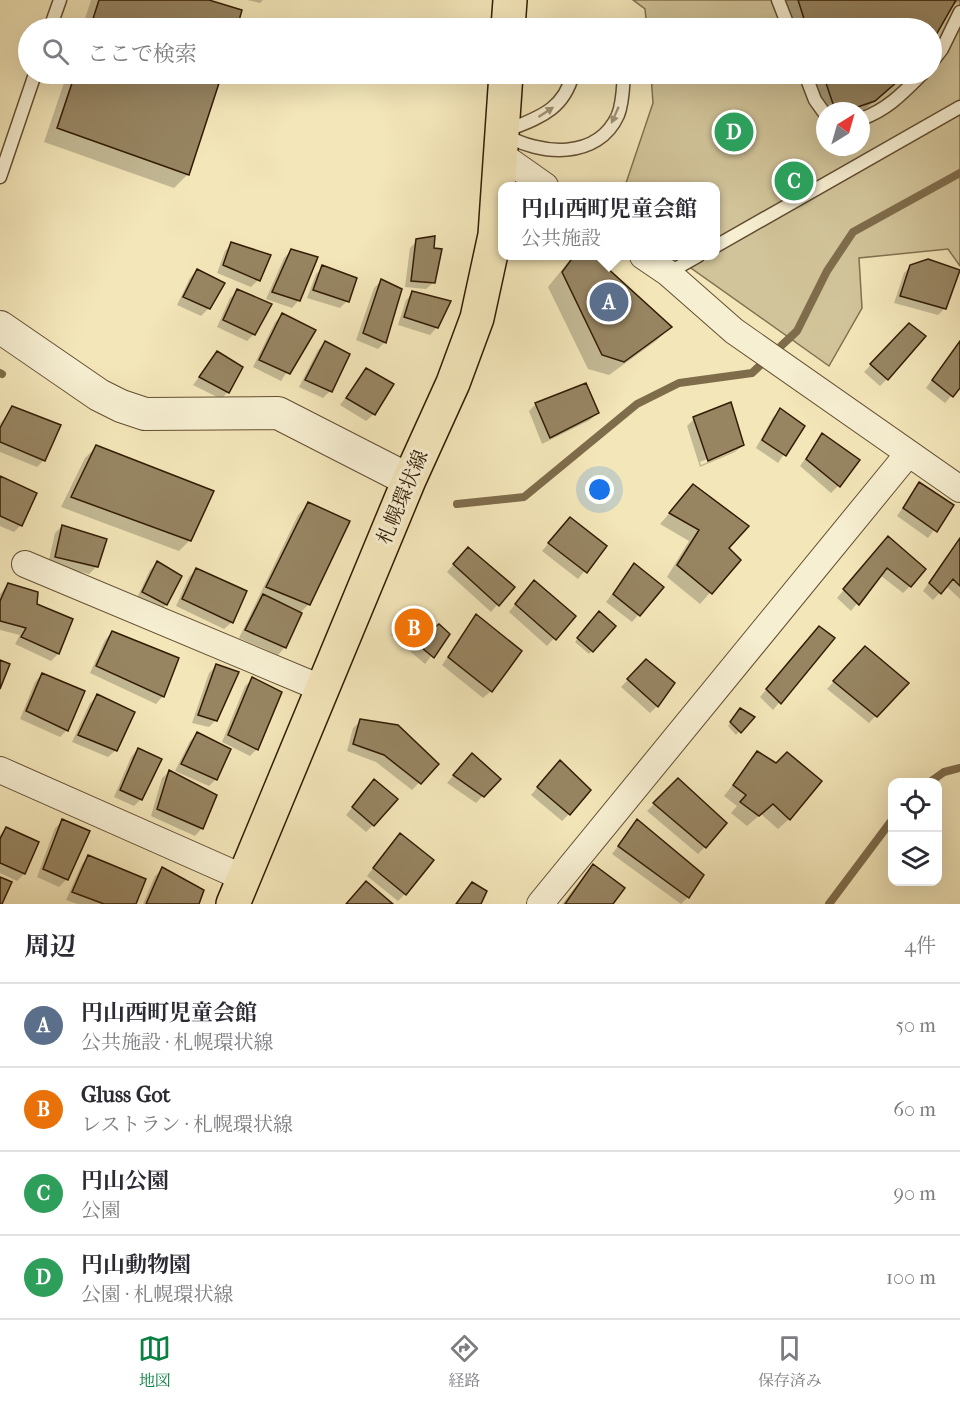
<!DOCTYPE html>
<html lang="ja">
<head>
<meta charset="utf-8">
<style>
  :root { --surface:#fff; --page:#f2f2f3; --text:#2b2b33; --muted:#7c7c81; --line:#e1e1e2; --accent:#0b8043 }
  body { margin:0; font-family:"IM FELL French Canon","Noto Serif JP",serif; background:var(--page); color:var(--text) }
  .controls { position:absolute; right:18px; bottom:18px; display:grid; overflow:hidden; border-radius:12px; box-shadow:0 6px 24px #0002 }
  .controls button { width:54px; height:54px; display:grid; place-items:center; padding:0; border:0; border-bottom:2px solid var(--line); background:var(--surface); color:var(--text); font:30px sans-serif }
  .compass { position:absolute; left:816px; top:102px; width:54px; height:54px; border-radius:50%; background:var(--surface); box-shadow:0 6px 24px #0002; rotate:37deg }
  .you { position:absolute; left:600px; top:490px; width:21px; height:21px; margin:-15px; border:4px solid #fff; border-radius:50%; background:#1a73e8; box-shadow:0 0 0 9px #1a73e833 }
  .badge { display:grid; place-items:center; width:39px; height:39px; border-radius:50%; background:var(--accent); color:#fff; font-size:20px; font-weight:700 }
  .pin { position:absolute; translate:-50% -50%; border:3px solid #fff; box-shadow:0 2px 6px #0006 }
  .popup { position:absolute; left:498px; top:182px; width:222px; height:78px; box-sizing:border-box; display:grid; place-content:center; border-radius:12px; background:var(--surface); filter:drop-shadow(0 2px 4px #0005); font-size:20px; white-space:nowrap; color:var(--muted) }
  .popup b { font-size:22px; color:var(--text) }
  .popup::after { content:''; position:absolute; left:50%; top:100%; margin-left:-12px; border:12px solid transparent; border-top-color:var(--surface) }
  .list { margin:0; padding:0; list-style:none }
  h2 { display:flex; justify-content:space-between; align-items:center; height:78px; margin:0; padding:0 24px; font-size:26px }
  h2 small { font-size:20px; font-weight:400; color:var(--muted) }
  .list li { display:grid; grid-template-columns:39px 1fr auto; gap:18px; align-items:center; box-sizing:border-box; height:84px; padding:0 24px; border-top:2px solid var(--line) }
  .list b { display:block; font-size:22px; white-space:nowrap }
  .list p { margin:0; font-size:20px; white-space:nowrap; color:var(--muted) }
  .list em { font-size:20px; font-style:normal; color:var(--muted) }
  .icon { flex:none; width:33px; height:33px; fill:none; stroke:currentColor; stroke-width:2; stroke-linecap:round; stroke-linejoin:round }
  .map { position:relative; flex:none; width:960px; height:904px; overflow:hidden }
  .search { position:absolute; background:var(--surface); box-shadow:0 6px 24px #0002; left:18px; right:18px; top:18px; height:66px; display:flex; align-items:center; gap:15px; box-sizing:border-box; padding:0 21px; border-radius:33px; color:var(--muted); font-size:22px }
  .sheet { height:414px; background:var(--surface) }
  nav { display:flex; justify-content:space-around; align-items:center; box-sizing:border-box; height:84px; border-top:2px solid var(--line); background:var(--surface); font-size:16px; color:var(--muted) }
  nav a { display:grid; justify-items:center; gap:3px }
  nav .on { color:var(--accent) }
  .map>svg:first-child { display:block }
  .green { fill:#d2c49a; stroke:#82704f; stroke-width:1.5; fill-rule:evenodd }
  .shadow { fill:#0003; fill-rule:evenodd }
  .lines { fill:none; stroke-linecap:round; stroke-linejoin:round }
  .stream { stroke:#7f6c4b; stroke-width:8 }
  .building { fill:#978562; stroke:#331c04; stroke-width:1.5 }
  .service-casing { stroke:#634e31; stroke-width:15 }
  .minor-casing { stroke:#634e31; stroke-width:28 }
  .tertiary-casing { stroke:#634e31; stroke-width:34 }
  .primary-casing { stroke:#331c04; stroke-width:36 }
  .service { stroke:#f7efd2; stroke-width:12 }
  .minor { stroke:#f7efd2; stroke-width:26 }
  .tertiary { stroke:#f7efd2; stroke-width:32 }
  .primary { stroke:#f3e6b9; stroke-width:33 }
  .oneway { fill:#9f9075 }
  .labels { text-anchor:middle; stroke-width:6; stroke-linejoin:round; paint-order:stroke }
  .street-label { font-size:20px; fill:#331c04; stroke:#f7efd2 }
</style>
</head>
<body>
<div class="map">
<svg width="960" height="904" viewBox="0 0 960 904">
  <rect width="100%" height="100%" fill="#f3e6b9"/>
  <filter id="stains"><feTurbulence type="fractalNoise" baseFrequency=".00333" numOctaves="4"/><feColorMatrix values="0 0 0 0 .2 0 0 0 0 .09 0 0 0 0 .02 0 0 0 .5 -.17"/></filter>
  <radialGradient id="worn" r=".72"><stop offset=".6" stop-color="#630" stop-opacity="0"/><stop offset="1" stop-color="#630" stop-opacity=".3"/></radialGradient>
  <path class="green" d="M633 0H960V266L948 249 859 258 862 308 829 366 674 256H716V186H625L653 103 651 74H932V28H647L645 9ZM825 111H861V147H825Z"/>
  <path class="shadow" d="M91 0H204L240 11 235 28H82Z
    M247 0H263L260 3Z
    M779 0H960V1L947 9 932 39V28H789Z
    M67 74H220L188 174 174 188 44 142Z
    M804 74H905L861 113V111H825V120L819 118Z
    M417 241 434 282 426 289 405 287 410 248Z
    M232 243 269 255 258 280 251 287 217 273 225 251Z
    M291 251 299 300 292 308 266 299 284 258Z
    M573 256H592L670 328 656 341 609 375 588 369 548 287Z
    M928 261 960 272 945 308 938 315 894 303 904 273 911 266Z
    M323 267 347 301 340 308 307 298 316 274Z
    M197 270 209 308 201 316 177 305 190 278Z
    M381 281 385 342 378 349 356 340 374 288Z
    M238 291 254 334 247 341 217 327 230 298Z
    M413 293 437 327 430 335 398 325 406 300Z
    M282 315 314 331 281 381 253 367 275 322Z
    M909 325 887 379 880 386 864 372Z
    M960 340V386L945 403 926 388Z
    M325 342 330 391 323 398 299 387 318 350Z
    M217 353 228 392 221 399 193 385Z
    M366 370 374 414 366 421 340 405Z
    M536 404 597 413 590 420 542 444 529 411Z
    M12 408 44 460 37 467 0 452V424Z
    M780 410 803 426 778 463 756 448 773 417Z
    M694 419 742 445 735 452 700 467 687 426ZM736 447V450L701 465 700 462Z
    M822 435 838 486 831 493 800 466Z
    M96 447 190 540 179 551 61 507 85 458Z
    M0 478 21 525 14 532 0 526Z
    M919 484 952 506 928 538 897 516Z
    M693 486 727 548 739 560 700 604 667 577 689 541 660 524Z
    M308 504 309 604 299 614 285 647 278 655 239 638 298 515Z
    M62 526 96 567 89 574 48 564 55 533Z
    M563 526 605 546 578 579 542 551Z
    M960 537V599L946 586 933 600 923 591Z
    M881 545 910 586 903 593 880 575 851 611 837 598Z
    M461 556 512 587 491 612 447 572Z
    M157 563 166 605 159 612 136 600 150 570Z
    M634 565 662 588 632 622 606 602Z
    M196 570 232 622 224 629 176 606 189 577Z
    M8 584 35 605 71 620 58 654 51 661 15 644 20 635 0 630V594Z
    M527 589 574 616 547 646 509 612Z
    M407 614 431 632 448 634 425 664 391 635Z
    M476 616 491 691 483 698 442 665Z
    M596 616 614 627 589 654 575 642Z
    M112 632 177 659 163 696 156 704 90 673 105 640Z
    M812 635 833 638 773 710 760 697Z
    M857 656 907 683 869 723 827 689Z
    M646 661 657 706 650 713 621 687Z
    M216 666V720L209 727 192 723 209 673Z
    M42 674 67 730 60 737 20 719 35 682Z
    M253 679 257 749 250 756 222 742 245 686Z
    M98 696 116 750 108 757 72 742 90 703Z
    M737 714 752 717 736 735 728 726Z
    M361 721 437 764 412 790 376 762 347 751 353 728Z
    M197 734 216 779 209 786 175 771 190 741Z
    M138 749 141 799 134 806 114 797 131 757Z
    M758 753 789 819 778 829 761 814 747 826 731 813 737 806 724 796Z
    M465 762 499 779 476 803 447 783Z
    M553 769 569 814 562 821 531 795Z
    M170 771 202 828 195 836 151 816 162 778Z
    M678 780 705 847 698 854 647 811Z
    M374 781 373 825 366 832 346 815Z
    M63 821 88 832 67 879 59 887 37 877 55 828Z
    M637 821 688 897 681 904 612 854Z
    M6 829 24 874 17 881 0 873V835Z
    M393 842 405 894 398 901 367 876Z
    M89 856 134 904H78L66 900 82 864Z
    M593 866 611 904H562L586 873Z
    M162 869 197 904H143L155 876Z"/>
  <g class="lines">
    <path class="stream" d="M0 373 2 374
      M457 504 524 497 637 404 679 383 752 373 797 331 827 271 853 232 960 173
      M930 782 944 772 960 768
      M829 904 892 820"/>
  </g>
  <path class="building" d="M99 0H209L242 10 237 28H90Z
    M798 0H956L932 42V28H807Z
    M75 74H222L189 175 57 128Z
    M823 74H906L875 101 849 110 833 104Z
    M435 236 434 248 442 249 435 283 411 281 416 239Z
    M231 242 271 255 260 281 223 265Z
    M291 249 318 257 300 301 272 292Z
    M574 256H594L672 327 624 362 602 355 562 272Z
    M928 259 960 270 946 309 900 296 910 265Z
    M322 265 357 278 349 302 313 290Z
    M197 269 225 283 210 309 183 297Z
    M381 279 402 289 386 343 363 333Z
    M237 289 272 304 255 335 223 320Z
    M412 291 451 301 438 328 404 317Z
    M282 313 316 330 290 374 259 360Z
    M909 323 926 336 888 380 870 364Z
    M325 341 350 354 332 392 305 380Z
    M960 341V388L953 397 932 380Z
    M217 351 243 367 229 393 199 377Z
    M366 368 394 384 375 415 346 398Z
    M586 383 599 413 550 438 535 403Z
    M731 402 744 445 708 461 693 417Z
    M12 406 61 425 45 461 0 442V428Z
    M780 408 805 426 786 456 762 440Z
    M822 433 860 460 840 487 806 459Z
    M96 445 214 491 191 541 71 497Z
    M0 476 37 493 22 526 0 516Z
    M919 482 954 505 937 532 903 508Z
    M693 484 749 526 729 548 741 560 712 594 677 565 699 530 669 513Z
    M308 502 350 521 310 605 266 587Z
    M570 517 607 546 587 573 548 543Z
    M62 525 107 539 98 567 55 557Z
    M888 536 926 569 911 587 887 568 859 605 843 589Z
    M960 538V586L953 579 941 594 929 583Z
    M468 547 515 587 499 606 453 564Z
    M157 561 182 576 167 605 142 592Z
    M634 563 664 587 640 616 613 594Z
    M196 568 247 591 233 623 182 599Z
    M534 580 576 616 556 640 515 604Z
    M8 583 38 592 37 604 73 619 59 654 21 637 26 628 0 621V601Z
    M263 594 302 613 286 648 245 630Z
    M599 611 616 626 593 652 577 638Z
    M407 612 431 630 439 624 450 634 434 658 397 627Z
    M476 614 522 651 492 692 448 657Z
    M819 626 835 638 781 704 766 689Z
    M112 631 179 658 164 697 96 666Z
    M865 646 909 683 877 717 833 681Z
    M646 659 675 683 658 707 627 679Z
    M0 660 10 664 0 689Z
    M216 664 239 672 217 721 198 715Z
    M42 673 85 691 68 731 26 711Z
    M252 677 282 692 258 750 228 735Z
    M97 694 135 712 117 751 78 735Z
    M740 708 755 717 741 733 730 722Z
    M360 719 398 725 439 764 421 784 384 755 353 744Z
    M197 732 231 749 217 780 181 764Z
    M138 748 162 759 142 800 120 790Z
    M757 751 776 763 787 752 822 781 790 820 773 804 759 816 740 802 746 795 733 785Z
    M472 753 501 779 484 797 453 775Z
    M560 760 591 790 570 815 537 787Z
    M169 770 217 795 203 829 157 809Z
    M678 778 727 823 706 848 653 803Z
    M374 779 398 799 374 826 352 807Z
    M62 819 90 831 68 880 43 869Z
    M637 819 704 875 689 898 618 846Z
    M6 827 39 842 25 874 0 863V839Z
    M400 833 434 860 406 895 373 868Z
    M88 855 146 879 136 904H104L72 892Z
    M593 864 625 888 613 904H565Z
    M162 867 204 890 199 904H146Z
    M0 877 12 882 2 904H0Z
    M366 881 393 904H346Z
    M472 882 487 891 481 904H456Z"/>
  <g class="lines">
    <defs>
      <path id="service" d="M778 0 789 28
        M50 28 60 0
        M591 28H599
        M932 62 942 49 960 12
        M805 74 815 100 825 114
        M861 119C887 110 903 93 922 74
        M506 131C539 117 563 111 573 74
        M504 134C540 156 598 160 618 115 623 103 623 86 624 74
        M0 177 35 74
        M716 246 960 107
        M668 273 698 256"/>
      <path id="minor" d="M501 155 545 186
        M643 256 668 273 734 331 960 489
        M25 564 323 689
        M0 770 244 878
        M540 904 908 454"/>
      <path id="tertiary" d="M0 327 99 395 121 406 145 414 278 413 409 480"/>
      <path id="primary" d="M508 28 510 0
        M233 904 409 480 453 383 477 318 495 235 506 74"/>
    </defs>
    <use href="#service" class="service-casing"/>
    <use href="#minor" class="minor-casing"/>
    <use href="#tertiary" class="tertiary-casing"/>
    <use href="#primary" class="primary-casing"/>
    <use href="#service" class="service"/>
    <use href="#minor" class="minor"/>
    <use href="#tertiary" class="tertiary"/>
    <use href="#primary" class="primary"/>
  </g>
  <defs><path id="oneway-solid" d="M-6-.8H1V-3.2L6.5 0L1 3.2V.8H-6Z" transform="scale(1.5)"/></defs>
  <g class="oneway">
    <use href="#oneway-solid" transform="translate(546 112) rotate(-33)"/>
    <use href="#oneway-solid" transform="translate(615 115) rotate(114)"/>
  </g>
  <g class="labels">
    <g class="street-label">
      <text transform="translate(402 497) rotate(-67)" y="7">札幌環状線</text>
    </g>
  </g>
  <rect width="100%" height="100%" filter="url(#stains)"/>
  <rect width="100%" height="100%" fill="url(#worn)"/>
</svg>
<div class="controls">
<button><svg class="icon" aria-label="locate" viewBox="0 0 24 24"><circle cx="12" cy="12" r="6"/><path d="M12 2v4M12 18v4M2 12h4M18 12h4"/></svg></button>
<button><svg class="icon" aria-label="layers" viewBox="0 0 24 24"><path d="M12 4l9 5-9 5-9-5zM3 14l9 5 9-5"/></svg></button>
</div>
<svg class="compass" viewBox="-18 -18 36 36"><path d="M0-13l5 13h-10z" fill="#e53935"/><path d="M0 13l5-13h-10z" fill="#7c7c81"/></svg>
<div class="you"></div>
<div class="pin badge" style="left:609px;top:302px;background:#5c6f8a">A</div>
<div class="popup"><b>円山西町児童会館</b>公共施設</div>
<div class="pin badge" style="left:414px;top:628px;background:#e8710a">B</div>
<div class="pin badge" style="left:794px;top:181px;background:#2e9e5b">C</div>
<div class="pin badge" style="left:734px;top:132px;background:#2e9e5b">D</div>
<div class="search"><svg class="icon" aria-label="search" viewBox="0 0 24 24"><circle cx="10" cy="10" r="6"/><path d="M15 15l6 6"/></svg>ここで検索</div>
</div>
<section class="sheet">
<h2>周辺<small>4件</small></h2>
<ul class="list">
<li><span class="badge" style="background:#5c6f8a">A</span><div><b>円山西町児童会館</b><p>公共施設 · 札幌環状線</p></div><em>50 m</em></li>
<li><span class="badge" style="background:#e8710a">B</span><div><b>Gluss Got</b><p>レストラン · 札幌環状線</p></div><em>60 m</em></li>
<li><span class="badge" style="background:#2e9e5b">C</span><div><b>円山公園</b><p>公園</p></div><em>90 m</em></li>
<li><span class="badge" style="background:#2e9e5b">D</span><div><b>円山動物園</b><p>公園 · 札幌環状線</p></div><em>100 m</em></li>
</ul>
</section>
<nav>
<a class="on"><svg class="icon" aria-label="map" viewBox="0 0 24 24"><path d="M3 6l6-2 6 2 6-2v14l-6 2-6-2-6 2zM9 4v14M15 6v14"/></svg>地図</a>
<a><svg class="icon" aria-label="directions" viewBox="0 0 24 24"><path d="M12 3l9 9-9 9-9-9zM9 14v-3h6M13 9l2 2-2 2"/></svg>経路</a>
<a><svg class="icon" aria-label="saved" viewBox="0 0 24 24"><path d="M7 4h10v16l-5-4-5 4z"/></svg>保存済み</a>
</nav>
</body>
</html>
